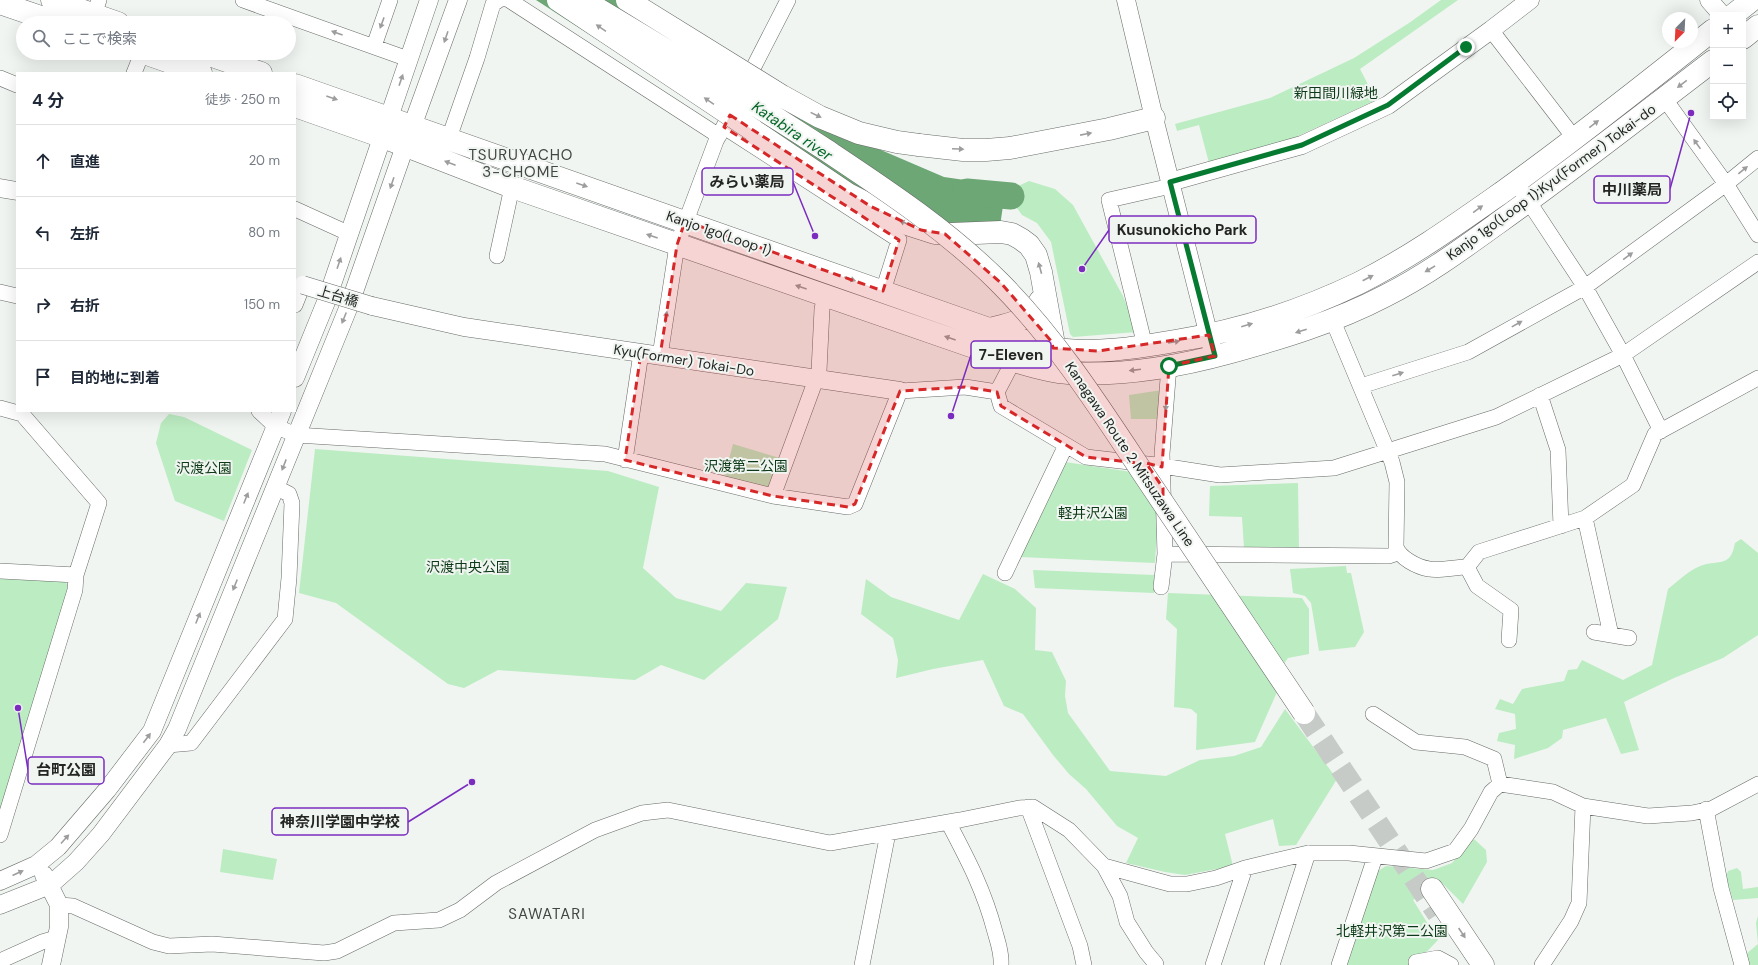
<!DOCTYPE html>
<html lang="ja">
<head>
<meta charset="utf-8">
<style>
  :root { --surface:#fff; --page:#f2f2f3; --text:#1f2937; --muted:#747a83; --line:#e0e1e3 }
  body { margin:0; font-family:"DM Sans","Noto Sans JP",sans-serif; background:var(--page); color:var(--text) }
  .controls { position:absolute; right:12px; top:12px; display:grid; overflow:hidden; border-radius:0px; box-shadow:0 4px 16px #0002 }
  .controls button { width:36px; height:36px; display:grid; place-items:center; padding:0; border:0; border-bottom:1px solid var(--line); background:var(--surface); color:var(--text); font:20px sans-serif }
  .compass { position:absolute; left:1662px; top:12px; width:36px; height:36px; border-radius:50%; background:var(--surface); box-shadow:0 4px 16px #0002; rotate:204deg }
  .stop { position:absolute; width:12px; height:12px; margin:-9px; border:3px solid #067a30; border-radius:50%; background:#fff }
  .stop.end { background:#067a30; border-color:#fff; box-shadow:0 1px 4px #0008 }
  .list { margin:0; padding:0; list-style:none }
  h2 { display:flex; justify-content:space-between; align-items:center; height:52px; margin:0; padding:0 16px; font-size:17px }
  h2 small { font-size:13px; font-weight:400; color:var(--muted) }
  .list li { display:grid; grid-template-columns:26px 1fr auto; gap:12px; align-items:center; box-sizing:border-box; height:72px; padding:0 16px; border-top:1px solid var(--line) }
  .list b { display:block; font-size:15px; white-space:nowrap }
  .list em { font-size:13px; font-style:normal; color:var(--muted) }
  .icon { flex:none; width:22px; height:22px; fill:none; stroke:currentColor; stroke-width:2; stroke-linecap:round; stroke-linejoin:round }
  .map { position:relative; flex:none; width:1758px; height:965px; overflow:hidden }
  .search { position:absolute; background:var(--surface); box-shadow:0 4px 16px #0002; left:16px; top:16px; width:280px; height:44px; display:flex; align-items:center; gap:10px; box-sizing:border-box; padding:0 14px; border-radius:22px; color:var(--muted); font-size:15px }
  .panel { position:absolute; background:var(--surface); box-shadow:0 4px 16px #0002; left:16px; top:72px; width:280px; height:340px; border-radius:0px }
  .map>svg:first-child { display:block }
  .green { fill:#bcecc2 }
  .water { fill:#6ca775 }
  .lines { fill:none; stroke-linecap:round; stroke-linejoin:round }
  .river { stroke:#6ca775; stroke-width:27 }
  .motorway-tunnel { stroke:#c7cbc8; stroke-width:22; stroke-dasharray:22 11; stroke-linecap:butt }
  .minor-casing { stroke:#676b67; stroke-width:16 }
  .tertiary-casing { stroke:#676b67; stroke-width:19 }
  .primary-casing { stroke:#676b67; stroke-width:23 }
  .motorway-casing { stroke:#676b67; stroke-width:23 }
  .minor { stroke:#fff; stroke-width:15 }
  .tertiary { stroke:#fff; stroke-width:18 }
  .primary { stroke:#fff; stroke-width:22 }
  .motorway { stroke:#fff; stroke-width:22 }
  .tertiary-bridge-casing { stroke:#676b67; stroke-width:19; stroke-linecap:butt }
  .motorway-bridge-casing { stroke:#676b67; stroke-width:23; stroke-linecap:butt }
  .tertiary-bridge { stroke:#fff; stroke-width:18 }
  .motorway-bridge { stroke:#fff; stroke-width:22 }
  .oneway { fill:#9c9d9c }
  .route { stroke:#067a30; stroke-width:5 }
  .marked { fill:#d62828; fill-opacity:0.2; stroke:#d62828; stroke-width:3; stroke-dasharray:8 5; stroke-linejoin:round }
  .labels { text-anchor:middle; stroke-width:4; stroke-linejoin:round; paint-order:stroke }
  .park-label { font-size:14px; fill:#0c3917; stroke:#f0f5f1 }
  .street-label { font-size:14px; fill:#232523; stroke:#f0f5f1 }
  .water-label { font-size:15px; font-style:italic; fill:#046527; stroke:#f0f5f1 }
  .neighbourhood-label { font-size:15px; letter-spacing:1px; fill:#434643; stroke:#f0f5f1 }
  .leader { fill:none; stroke:#7b2cbf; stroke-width:1.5 }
  .callout-dot { fill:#7b2cbf; stroke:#f0f5f1; stroke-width:1.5 }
  .callout { fill:#f0f5f1; stroke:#7b2cbf; stroke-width:1.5 }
  .callout-label { font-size:15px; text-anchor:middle; font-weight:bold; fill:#232523 }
</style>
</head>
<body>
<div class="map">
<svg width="1758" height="965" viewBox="0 0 1758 965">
  <rect width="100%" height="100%" fill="#f0f5f1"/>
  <path class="green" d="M1441 0H1458L1360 69 1376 100 1294 138 1209 163 1199 125 1177 131 1175 124 1270 98 1354 58 1409 23Z
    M1029 181 1055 189 1073 205 1123 296 1137 332 1073 337 1070 334 1051 242 1037 223 1022 215 1014 204 1016 187Z
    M1162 390V419H1131L1129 395Z
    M169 414 184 417 252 450 224 521 175 501 156 443 161 423Z
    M733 444 780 458 769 490 724 478Z
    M315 449 608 471 659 487 643 568 676 598 721 611 746 583 787 587 778 619 704 680 661 665 635 680 498 670 464 688 448 684 336 603 299 593Z
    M1065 462 1132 472 1158 513 1155 563 1020 557Z
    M1298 483 1299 549 1244 548 1242 517 1209 516 1210 486Z
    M1741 539 1758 553V635L1723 658 1674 678 1624 702 1639 750 1621 754 1606 718 1563 730 1562 738 1548 748 1514 759 1515 745 1497 741 1499 733 1516 729 1515 714 1495 709 1500 699 1513 704 1522 689 1564 681 1568 670 1577 669 1582 660 1623 680 1652 665 1668 589C1677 582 1687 572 1698 567 1717 558 1730 570 1735 543Z
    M1346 566 1347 573H1351L1364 632 1355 647 1319 651 1311 603 1305 596 1293 593 1290 569Z
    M1033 570 1154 575V593L1035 588Z
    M983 574 1015 589 1036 608 1035 650 1052 652 1066 681 1065 696 1068 713 1110 771 1166 776 1200 760 1234 756 1261 747 1285 709 1337 779 1296 845 1279 846 1273 819 1225 834 1233 866 1185 875 1165 872 1126 863 1138 838 1117 826 1086 789 1069 774 1053 755 1023 714 1004 706 983 660 933 669 896 678 898 660 893 638 861 614 866 579 891 597 959 620Z
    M0 579 64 581 71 588 0 828Z
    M1168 593 1302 598 1309 609V654L1288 658 1272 680 1277 692 1255 742 1196 750 1197 714 1191 709 1174 707 1177 629 1166 619Z
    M1474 839 1486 850 1487 862 1463 904 1443 884 1413 900 1438 940 1414 965H1343L1378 871 1386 866 1433 870 1452 863Z
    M223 849 277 859 273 880 220 872Z
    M1737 868 1741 872 1743 889 1758 887V898L1733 900 1726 877 1728 871Z
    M1758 916V965H1749L1746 954 1758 944 1756 923Z"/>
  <path class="water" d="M536 0H631L804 117 944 177 1006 186 998 239 887 227Z"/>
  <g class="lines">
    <path class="river" d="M967 192 1011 196"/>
    <path class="motorway-tunnel" d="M1304 713 1438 914"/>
    <defs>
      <path id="minor" d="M243 0 408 59
        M509 0 719 136
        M94 15 99 0
        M1491 30 1575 139
        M374 46 390 0
        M134 73 142 53
        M0 78 17 85
        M745 84 788 0
        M1664 98 1726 184 1758 235
        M724 127 899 240 883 291
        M449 138 477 58 493 4 499 0
        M1523 193 1585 287 1623 355 1661 431
        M295 209 350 234
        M497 256 512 187
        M0 292 17 296
        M295 305 303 285
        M1333 321 1392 462 1397 482 1396 547C1400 558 1417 567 1429 569 1439 571 1456 567 1467 567L1479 552 1585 518 1633 485 1655 434 1758 378
        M1145 346 1109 200 1171 186
        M660 356 677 245 716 141 734 107
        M1361 386 1468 352 1585 287 1726 184 1758 158
        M997 392 1001 406 1086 457 1156 465 1220 475 1334 468 1496 417 1623 355 1758 262
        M997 392 1017 354
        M1540 395 1558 450 1561 526
        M0 408 22 414 99 503 76 575 0 571
        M259 411 275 426 296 435 605 454 773 496 848 507 855 504 900 391 965 387 997 392
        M625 460 641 353
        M773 496 819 371 822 309 825 295
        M1585 518 1611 635
        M1165 554 1389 556 1398 553
        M1467 567 1477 586 1511 610 1509 640
        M1005 573 1066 445
        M1161 587 1165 554 1162 454 1169 366
        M1594 632 1629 638
        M1373 714 1416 742 1465 747 1494 759 1500 784
        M168 745 191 743 285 619 289 578 292 503 289 494 275 487
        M1028 807 1080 946 1084 965
        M1706 809 1721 888 1742 965
        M948 822C968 860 984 890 995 932 998 943 1002 953 1001 965
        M0 835 75 590 76 575
        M1104 866 1170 884H1187L1216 878 1245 868 1308 853H1349L1426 861 1455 851 1471 829 1491 792 1500 784 1553 792 1583 806 1648 816 1692 813 1711 809 1758 784
        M59 905 73 906 153 942 169 946 212 944 324 953 337 951 394 923 439 920 460 910 496 883 595 830 642 813 668 810 830 843 960 820 1019 808 1033 807 1069 830 1104 866 1120 896 1127 922 1146 952 1156 964 1154 965
        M0 961 42 942 56 938
        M1416 962 1438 958 1451 965
        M862 965 888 833
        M1213 965 1245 868
        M1272 965 1308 853
        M1339 965 1375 857
        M1542 965 1571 921 1579 903 1583 806"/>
      <path id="tertiary" d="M1126 0 1154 118 1212 348
        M1709 0 1722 15
        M1170 182 1302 145 1388 105 1491 30 1530 0
        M0 188 17 191
        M372 306 464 327 900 391
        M295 378 326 302 429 0
        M44 875 59 905V927L51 965
        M0 881 36 865 58 847 107 790 152 731 282 411
        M0 905 50 885 76 862 101 834 168 745 177 729 349 306 405 146 458 0"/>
      <path id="primary" d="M52 0 118 23
        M0 3 58 23
        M1733 15 1752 0
        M1743 38 1758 26
        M144 53 201 73
        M204 53 261 73
        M295 85 989 329C1010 336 1031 344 1052 348 1092 355 1135 348 1175 341 1238 331 1301 311 1359 283 1411 257 1457 224 1504 191 1576 139 1644 85 1713 30
        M295 106 383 137 512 187 1014 361C1031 366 1049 372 1068 373 1122 376 1177 367 1228 353 1282 338 1335 322 1385 296 1425 276 1462 249 1498 223 1571 171 1642 115 1713 61"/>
      <path id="motorway" d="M753 130 848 194 907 224 935 233 951 234 1001 232 1012 234 1021 239 1029 245 1036 255 1041 272 1055 350
        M919 145 963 150H986L1010 148 1109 129 1154 118
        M989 329C1010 324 1029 321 1040 301
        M1432 889 1483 965"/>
    </defs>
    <use href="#minor" class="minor-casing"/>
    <use href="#tertiary" class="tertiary-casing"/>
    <use href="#primary" class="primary-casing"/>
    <use href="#motorway" class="motorway-casing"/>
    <use href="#minor" class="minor"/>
    <use href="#tertiary" class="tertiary"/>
    <use href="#primary" class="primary"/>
    <use href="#motorway" class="motorway"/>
    <defs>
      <path id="tertiary-bridge" d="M303 285 372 306"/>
      <path id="motorway-bridge" d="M558 0 753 130
        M583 0C665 49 746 98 826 150 886 190 947 230 999 282 1056 339 1100 408 1145 476 1198 555 1251 634 1304 713
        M627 0 782 96 820 117 859 133 897 142 919 145"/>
    </defs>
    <use href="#tertiary-bridge" class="tertiary-bridge-casing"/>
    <use href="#motorway-bridge" class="motorway-bridge-casing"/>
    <use href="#tertiary-bridge" class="tertiary-bridge"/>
    <use href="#motorway-bridge" class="motorway-bridge"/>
  </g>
  <defs><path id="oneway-solid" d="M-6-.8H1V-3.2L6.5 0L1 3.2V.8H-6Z"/></defs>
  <g class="oneway">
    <use href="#oneway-solid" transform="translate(382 23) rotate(110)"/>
    <use href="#oneway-solid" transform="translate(601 28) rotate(-146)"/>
    <use href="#oneway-solid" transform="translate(337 33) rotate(-160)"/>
    <use href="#oneway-solid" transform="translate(446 37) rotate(109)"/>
    <use href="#oneway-solid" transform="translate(401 80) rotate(-71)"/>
    <use href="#oneway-solid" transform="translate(1682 84) rotate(143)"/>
    <use href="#oneway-solid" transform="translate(332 98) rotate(19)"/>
    <use href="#oneway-solid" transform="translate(709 101) rotate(-146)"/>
    <use href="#oneway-solid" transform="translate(816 115) rotate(26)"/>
    <use href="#oneway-solid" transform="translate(1594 124) rotate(-38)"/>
    <use href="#oneway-solid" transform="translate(1086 134) rotate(-11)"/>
    <use href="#oneway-solid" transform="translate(1697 144) rotate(-125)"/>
    <use href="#oneway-solid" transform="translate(958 149) rotate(3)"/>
    <use href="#oneway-solid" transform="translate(450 163) rotate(-159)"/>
    <use href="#oneway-solid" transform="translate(1743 170) rotate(-39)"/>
    <use href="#oneway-solid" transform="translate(392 183) rotate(109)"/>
    <use href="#oneway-solid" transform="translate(582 185) rotate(19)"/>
    <use href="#oneway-solid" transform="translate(1478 209) rotate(-36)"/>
    <use href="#oneway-solid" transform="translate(905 223) rotate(-157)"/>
    <use href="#oneway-solid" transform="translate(652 236) rotate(-161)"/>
    <use href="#oneway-solid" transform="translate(1628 256) rotate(-36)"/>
    <use href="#oneway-solid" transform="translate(339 263) rotate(-71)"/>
    <use href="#oneway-solid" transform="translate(1040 268) rotate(-105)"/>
    <use href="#oneway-solid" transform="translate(1430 269) rotate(149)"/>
    <use href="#oneway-solid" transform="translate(1368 278) rotate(-27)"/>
    <use href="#oneway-solid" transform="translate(850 279) rotate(19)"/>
    <use href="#oneway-solid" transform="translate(801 287) rotate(-161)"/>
    <use href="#oneway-solid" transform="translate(666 317) rotate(-81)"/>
    <use href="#oneway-solid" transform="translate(344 318) rotate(112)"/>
    <use href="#oneway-solid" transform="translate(1517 324) rotate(-29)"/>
    <use href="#oneway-solid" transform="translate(1247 325) rotate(-16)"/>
    <use href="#oneway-solid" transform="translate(1301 331) rotate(162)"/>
    <use href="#oneway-solid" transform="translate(950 338) rotate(-161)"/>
    <use href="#oneway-solid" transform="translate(1174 342) rotate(-10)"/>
    <use href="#oneway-solid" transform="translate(1135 370) rotate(173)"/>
    <use href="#oneway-solid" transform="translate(1398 374) rotate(-18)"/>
    <use href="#oneway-solid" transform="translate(1166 405) rotate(95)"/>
    <use href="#oneway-solid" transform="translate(284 465) rotate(111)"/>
    <use href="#oneway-solid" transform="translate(246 498) rotate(-68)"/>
    <use href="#oneway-solid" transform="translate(235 585) rotate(112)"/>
    <use href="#oneway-solid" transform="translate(198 618) rotate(-68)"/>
    <use href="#oneway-solid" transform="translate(147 738) rotate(-53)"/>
    <use href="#oneway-solid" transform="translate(65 839) rotate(-48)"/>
    <use href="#oneway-solid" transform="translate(18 873) rotate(-24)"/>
    <use href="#oneway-solid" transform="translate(1462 933) rotate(56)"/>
  </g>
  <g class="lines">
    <path class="route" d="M1169 366 1215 356 1170 182 1302 145 1388 105 1466 47"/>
  </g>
  <path class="marked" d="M730 115 870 206 921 230 945 234 1001 283 1052 342 1053 348 1098 351 1209 335 1215 356 1169 366 1162 467 1146 463 1163 488V503L1137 463 1086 457 1001 406 997 392 965 387 900 391 855 504 848 507 773 496 625 460 641 353 660 356 677 245 685 221 883 291 899 240 724 127Z"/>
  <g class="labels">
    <g class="park-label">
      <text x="1336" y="98">新田間川緑地</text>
      <text x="746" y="471">沢渡第二公園</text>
      <text x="204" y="473">沢渡公園</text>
      <text x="1093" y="518">軽井沢公園</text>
      <text x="468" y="572">沢渡中央公園</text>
      <text x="1392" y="936">北軽井沢第二公園</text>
    </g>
    <g class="street-label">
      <text transform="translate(1551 182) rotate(-36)" y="5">Kanjo 1go(Loop 1);Kyu(Former) Tokai-do</text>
      <text transform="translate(719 233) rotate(19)" y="5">Kanjo 1go(Loop 1)</text>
      <text transform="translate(338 296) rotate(17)" y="5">上台橋</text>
      <text transform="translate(684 360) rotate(9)" y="5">Kyu(Former) Tokai-Do</text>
      <text transform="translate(1130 454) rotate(56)" y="5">Kanagawa Route 2 Mitsuzawa Line</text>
    </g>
    <g class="water-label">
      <text transform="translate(792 131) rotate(34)" y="5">Katabira river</text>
    </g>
    <g class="neighbourhood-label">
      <text x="521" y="160">TSURUYACHO<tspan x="521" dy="17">3-CHOME</tspan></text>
      <text x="547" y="919">SAWATARI</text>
    </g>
  </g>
  <path class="leader" d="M815 236L793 182M1691 113L1670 189M1082 269L1109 230M951 416L971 355M18 708L28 770M472 782L408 822"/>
  <g class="callout-dot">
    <circle cx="815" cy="236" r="4"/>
    <circle cx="1691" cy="113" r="4"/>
    <circle cx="1082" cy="269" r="4"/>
    <circle cx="951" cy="416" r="4"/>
    <circle cx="18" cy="708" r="4"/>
    <circle cx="472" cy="782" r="4"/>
  </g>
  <g class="callout">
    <rect x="702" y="168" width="91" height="27" rx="4"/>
    <rect x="1594" y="176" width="76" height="27" rx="4"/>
    <rect x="1109" y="216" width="147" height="27" rx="4"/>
    <rect x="971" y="341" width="80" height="27" rx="4"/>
    <rect x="28" y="757" width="76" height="27" rx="4"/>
    <rect x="272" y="808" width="136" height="27" rx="4"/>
  </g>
  <g class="callout-label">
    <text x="747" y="187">みらい薬局</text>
    <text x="1632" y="195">中川薬局</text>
    <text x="1182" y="235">Kusunokicho Park</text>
    <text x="1011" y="360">7-Eleven</text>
    <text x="66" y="775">台町公園</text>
    <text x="340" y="827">神奈川学園中学校</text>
  </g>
</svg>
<div class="controls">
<button>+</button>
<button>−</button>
<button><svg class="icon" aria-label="locate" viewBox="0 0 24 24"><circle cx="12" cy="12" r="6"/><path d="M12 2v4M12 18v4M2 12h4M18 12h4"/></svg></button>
</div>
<svg class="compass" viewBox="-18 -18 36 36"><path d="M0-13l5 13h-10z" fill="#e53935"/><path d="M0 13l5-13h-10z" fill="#747a83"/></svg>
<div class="stop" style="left:1169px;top:366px"></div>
<div class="stop end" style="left:1466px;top:47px"></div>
<div class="search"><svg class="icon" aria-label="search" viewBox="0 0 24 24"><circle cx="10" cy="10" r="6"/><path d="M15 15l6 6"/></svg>ここで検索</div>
<section class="panel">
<h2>4 分<small>徒歩 · 250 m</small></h2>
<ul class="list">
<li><svg class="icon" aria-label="ahead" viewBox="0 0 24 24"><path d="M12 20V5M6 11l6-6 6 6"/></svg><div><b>直進</b></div><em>20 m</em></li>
<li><svg class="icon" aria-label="left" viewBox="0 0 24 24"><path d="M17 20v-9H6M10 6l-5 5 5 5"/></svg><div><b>左折</b></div><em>80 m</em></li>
<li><svg class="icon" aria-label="right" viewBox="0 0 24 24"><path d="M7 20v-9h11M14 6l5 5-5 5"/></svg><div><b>右折</b></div><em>150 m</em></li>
<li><svg class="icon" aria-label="arrive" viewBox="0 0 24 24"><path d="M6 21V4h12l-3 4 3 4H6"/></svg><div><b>目的地に到着</b></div></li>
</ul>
</section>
</div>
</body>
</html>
